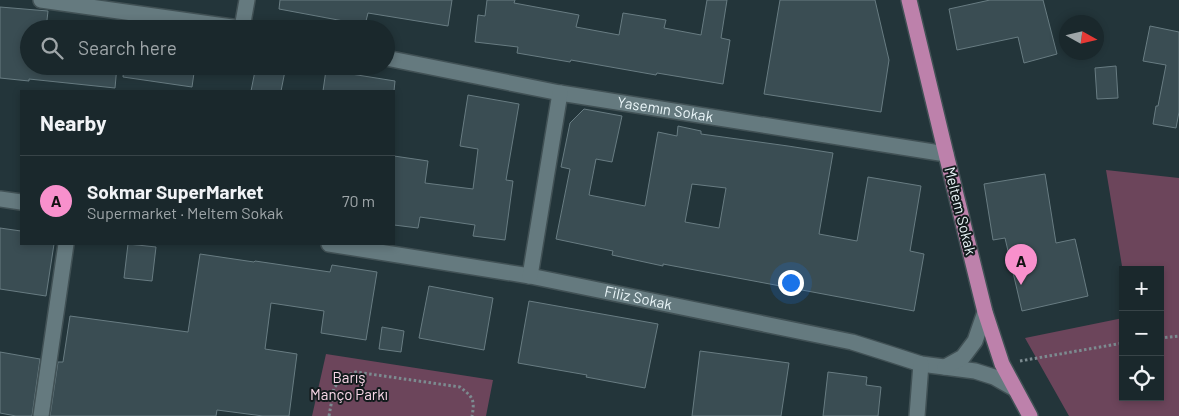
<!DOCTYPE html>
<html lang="en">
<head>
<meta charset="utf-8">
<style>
  :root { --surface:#1a282c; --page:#273438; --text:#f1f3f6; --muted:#9fa6a9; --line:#384448; --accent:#f890cc }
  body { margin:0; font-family:Barlow,sans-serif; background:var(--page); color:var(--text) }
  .controls { position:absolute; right:15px; bottom:15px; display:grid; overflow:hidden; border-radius:0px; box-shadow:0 2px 8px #0003 }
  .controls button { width:45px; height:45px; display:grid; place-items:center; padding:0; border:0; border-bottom:1px solid var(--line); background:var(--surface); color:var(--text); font:25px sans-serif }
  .compass { position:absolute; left:1059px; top:15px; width:45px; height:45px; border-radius:50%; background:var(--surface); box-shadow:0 2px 8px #0003; rotate:98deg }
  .you { position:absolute; left:790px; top:282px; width:18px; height:18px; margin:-12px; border:4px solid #fff; border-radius:50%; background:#1a73e8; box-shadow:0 0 0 8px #1a73e833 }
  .badge { display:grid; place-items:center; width:32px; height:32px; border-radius:50%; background:var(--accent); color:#111; font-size:16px; font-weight:700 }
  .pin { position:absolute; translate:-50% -41px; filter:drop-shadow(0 1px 2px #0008) }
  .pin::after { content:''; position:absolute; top:26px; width:18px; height:15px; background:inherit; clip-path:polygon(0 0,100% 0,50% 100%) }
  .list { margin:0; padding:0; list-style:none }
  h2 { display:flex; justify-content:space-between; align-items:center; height:65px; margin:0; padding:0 20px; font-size:21px }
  h2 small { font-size:16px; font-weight:400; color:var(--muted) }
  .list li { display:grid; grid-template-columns:32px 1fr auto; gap:15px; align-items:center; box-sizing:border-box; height:90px; padding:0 20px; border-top:1px solid var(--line) }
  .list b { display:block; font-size:19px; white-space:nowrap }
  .list p { margin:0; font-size:16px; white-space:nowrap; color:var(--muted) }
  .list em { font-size:16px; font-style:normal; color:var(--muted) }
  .icon { flex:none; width:28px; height:28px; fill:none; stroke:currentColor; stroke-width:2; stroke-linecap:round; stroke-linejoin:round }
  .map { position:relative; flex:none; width:1179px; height:416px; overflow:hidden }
  .search { position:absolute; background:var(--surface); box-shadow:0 2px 8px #0003; left:20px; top:20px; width:375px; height:55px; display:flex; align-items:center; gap:12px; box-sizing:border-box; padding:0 18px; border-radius:28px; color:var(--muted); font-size:19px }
  .panel { position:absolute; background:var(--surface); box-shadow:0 2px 8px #0003; left:20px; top:90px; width:375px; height:155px; border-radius:0px }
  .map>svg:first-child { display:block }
  .green { fill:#6c455b }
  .building { fill:#3a4d53; stroke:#687c82; fill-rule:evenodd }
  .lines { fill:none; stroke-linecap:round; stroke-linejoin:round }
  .minor-casing { stroke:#415155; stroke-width:18 }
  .major-casing { stroke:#415155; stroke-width:18 }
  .path { stroke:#7c8b90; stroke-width:3; stroke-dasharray:2.5 2.5; stroke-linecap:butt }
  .minor { stroke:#657a7f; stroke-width:15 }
  .major { stroke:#bd81ab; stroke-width:15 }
  .labels { text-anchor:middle; stroke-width:4; stroke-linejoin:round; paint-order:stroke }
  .street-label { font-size:15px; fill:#eaf6f9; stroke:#131b1d }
  .park-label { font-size:15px; fill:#fad8e9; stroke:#131b1d }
</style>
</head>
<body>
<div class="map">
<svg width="1179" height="416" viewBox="0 0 1179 416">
  <rect width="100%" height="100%" fill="#23353a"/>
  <path class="green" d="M1106 170 1179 178V416H1069L1025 338 1123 318V397H1160V270H1123V272Z
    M326 354 493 380 486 416H312Z"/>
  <path class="building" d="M280 0H452L448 26 368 13 365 25 279 9Z
    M487 0H515L514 3 579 15 576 27 619 35 623 13 666 20 664 28 701 35 707 0H727L721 38 730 40 723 84 657 73 656 75 571 60 570 62 517 53 518 47 475 42 478 15 485 16Z
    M780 0H875L889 60 881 112 764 94Z
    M990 0H1043L1057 54 1024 63 1018 37 957 50 949 9Z
    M0 7 48 11 46 29H29V66H117L115 88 29 79V81L0 78Z
    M1150 26 1179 32V112L1176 128 1153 124 1156 106H1158L1166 65 1143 61Z
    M124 66H195L192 87 123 77Z
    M256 66H286L281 91H251Z
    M1116 66 1118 98 1097 99 1095 68Z
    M326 70 395 81 394 91H323Z
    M468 95 519 104 506 180 513 181 505 240 473 236 475 225 420 217 418 228 394 225V156L428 161 425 183 473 189 478 149 460 146Z
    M584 109 622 116 612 162 596 159 589 195 645 206 658 132 677 136 678 126 701 131V134L788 146 833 153 819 234 857 241 868 177 921 186 910 251 924 254 914 311 663 264V266L612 255 613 251 556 239 570 169 561 167 570 123ZM692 184 726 188 719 228 685 222Z
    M1045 174 1056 243 1075 239 1088 296 1022 311 1005 238 993 240 984 184Z
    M0 228 21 231V244H54L46 296 0 289Z
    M128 244 156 247 152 281 124 278Z
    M200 254 254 262 255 261 330 272 332 265 377 272 366 340 321 333 324 311 271 303 265 349 297 354 289 416H263L217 410 216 416H50L58 362H63L70 316 188 332Z
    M429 286 493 298 484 350 419 338Z
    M529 301 658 324 645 388 586 377 587 375 518 363Z
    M382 327 404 331 401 352 379 349Z
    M700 351 789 363 781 416H692Z
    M0 352 40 359 32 416H16L0 413Z
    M828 372 867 377 866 385 881 387 878 416H823Z"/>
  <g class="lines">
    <defs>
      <g id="minor">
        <path d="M41 0 246 29"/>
        <path d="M242 28 247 0"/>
        <path id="s1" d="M386 58 560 93 946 154"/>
        <path d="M0 199 21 202"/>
        <path id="s2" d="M329 244 530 276 852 342 887 353 921 364 975 371 994 377 1015 389"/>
        <path d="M530 276 560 93"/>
        <path d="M945 367 963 357 975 341 985 312"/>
        <path d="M41 416 66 244"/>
        <path d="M917 416 921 364"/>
      </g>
      <path id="major" d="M909 0 946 154 985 312 1002 364 1030 416"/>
    </defs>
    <use href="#minor" class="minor-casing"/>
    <use href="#major" class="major-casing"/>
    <path class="path" d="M1160 338 1179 336
      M1020 361 1123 343
      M329 416 334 388 344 376 356 372 460 387C473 397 475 400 472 416"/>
    <use href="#minor" class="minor"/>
    <use href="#major" class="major"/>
  </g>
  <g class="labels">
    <g class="street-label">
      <text dy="5" stroke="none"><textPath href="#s1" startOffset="284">Yasemın Sokak</textPath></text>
      <text transform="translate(960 211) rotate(76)" y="5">Meltem Sokak</text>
      <text dy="5" stroke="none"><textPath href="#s2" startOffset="314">Filiz Sokak</textPath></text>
    </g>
    <g class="park-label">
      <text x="349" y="383">Barış<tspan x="349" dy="17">Manço Parkı</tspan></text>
    </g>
  </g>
</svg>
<div class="controls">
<button>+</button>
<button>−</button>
<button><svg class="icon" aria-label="locate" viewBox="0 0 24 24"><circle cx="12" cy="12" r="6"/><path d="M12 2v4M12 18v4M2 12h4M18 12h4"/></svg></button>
</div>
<svg class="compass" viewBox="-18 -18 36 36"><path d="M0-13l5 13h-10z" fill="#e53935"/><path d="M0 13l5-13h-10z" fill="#9fa6a9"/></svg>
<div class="you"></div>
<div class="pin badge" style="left:1021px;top:285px">A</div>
<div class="search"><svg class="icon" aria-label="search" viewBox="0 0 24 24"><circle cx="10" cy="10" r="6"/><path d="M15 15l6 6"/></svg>Search here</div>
<section class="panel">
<h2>Nearby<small></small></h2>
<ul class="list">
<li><span class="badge">A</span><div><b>Sokmar SuperMarket</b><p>Supermarket · Meltem Sokak</p></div><em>70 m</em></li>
</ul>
</section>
</div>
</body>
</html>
